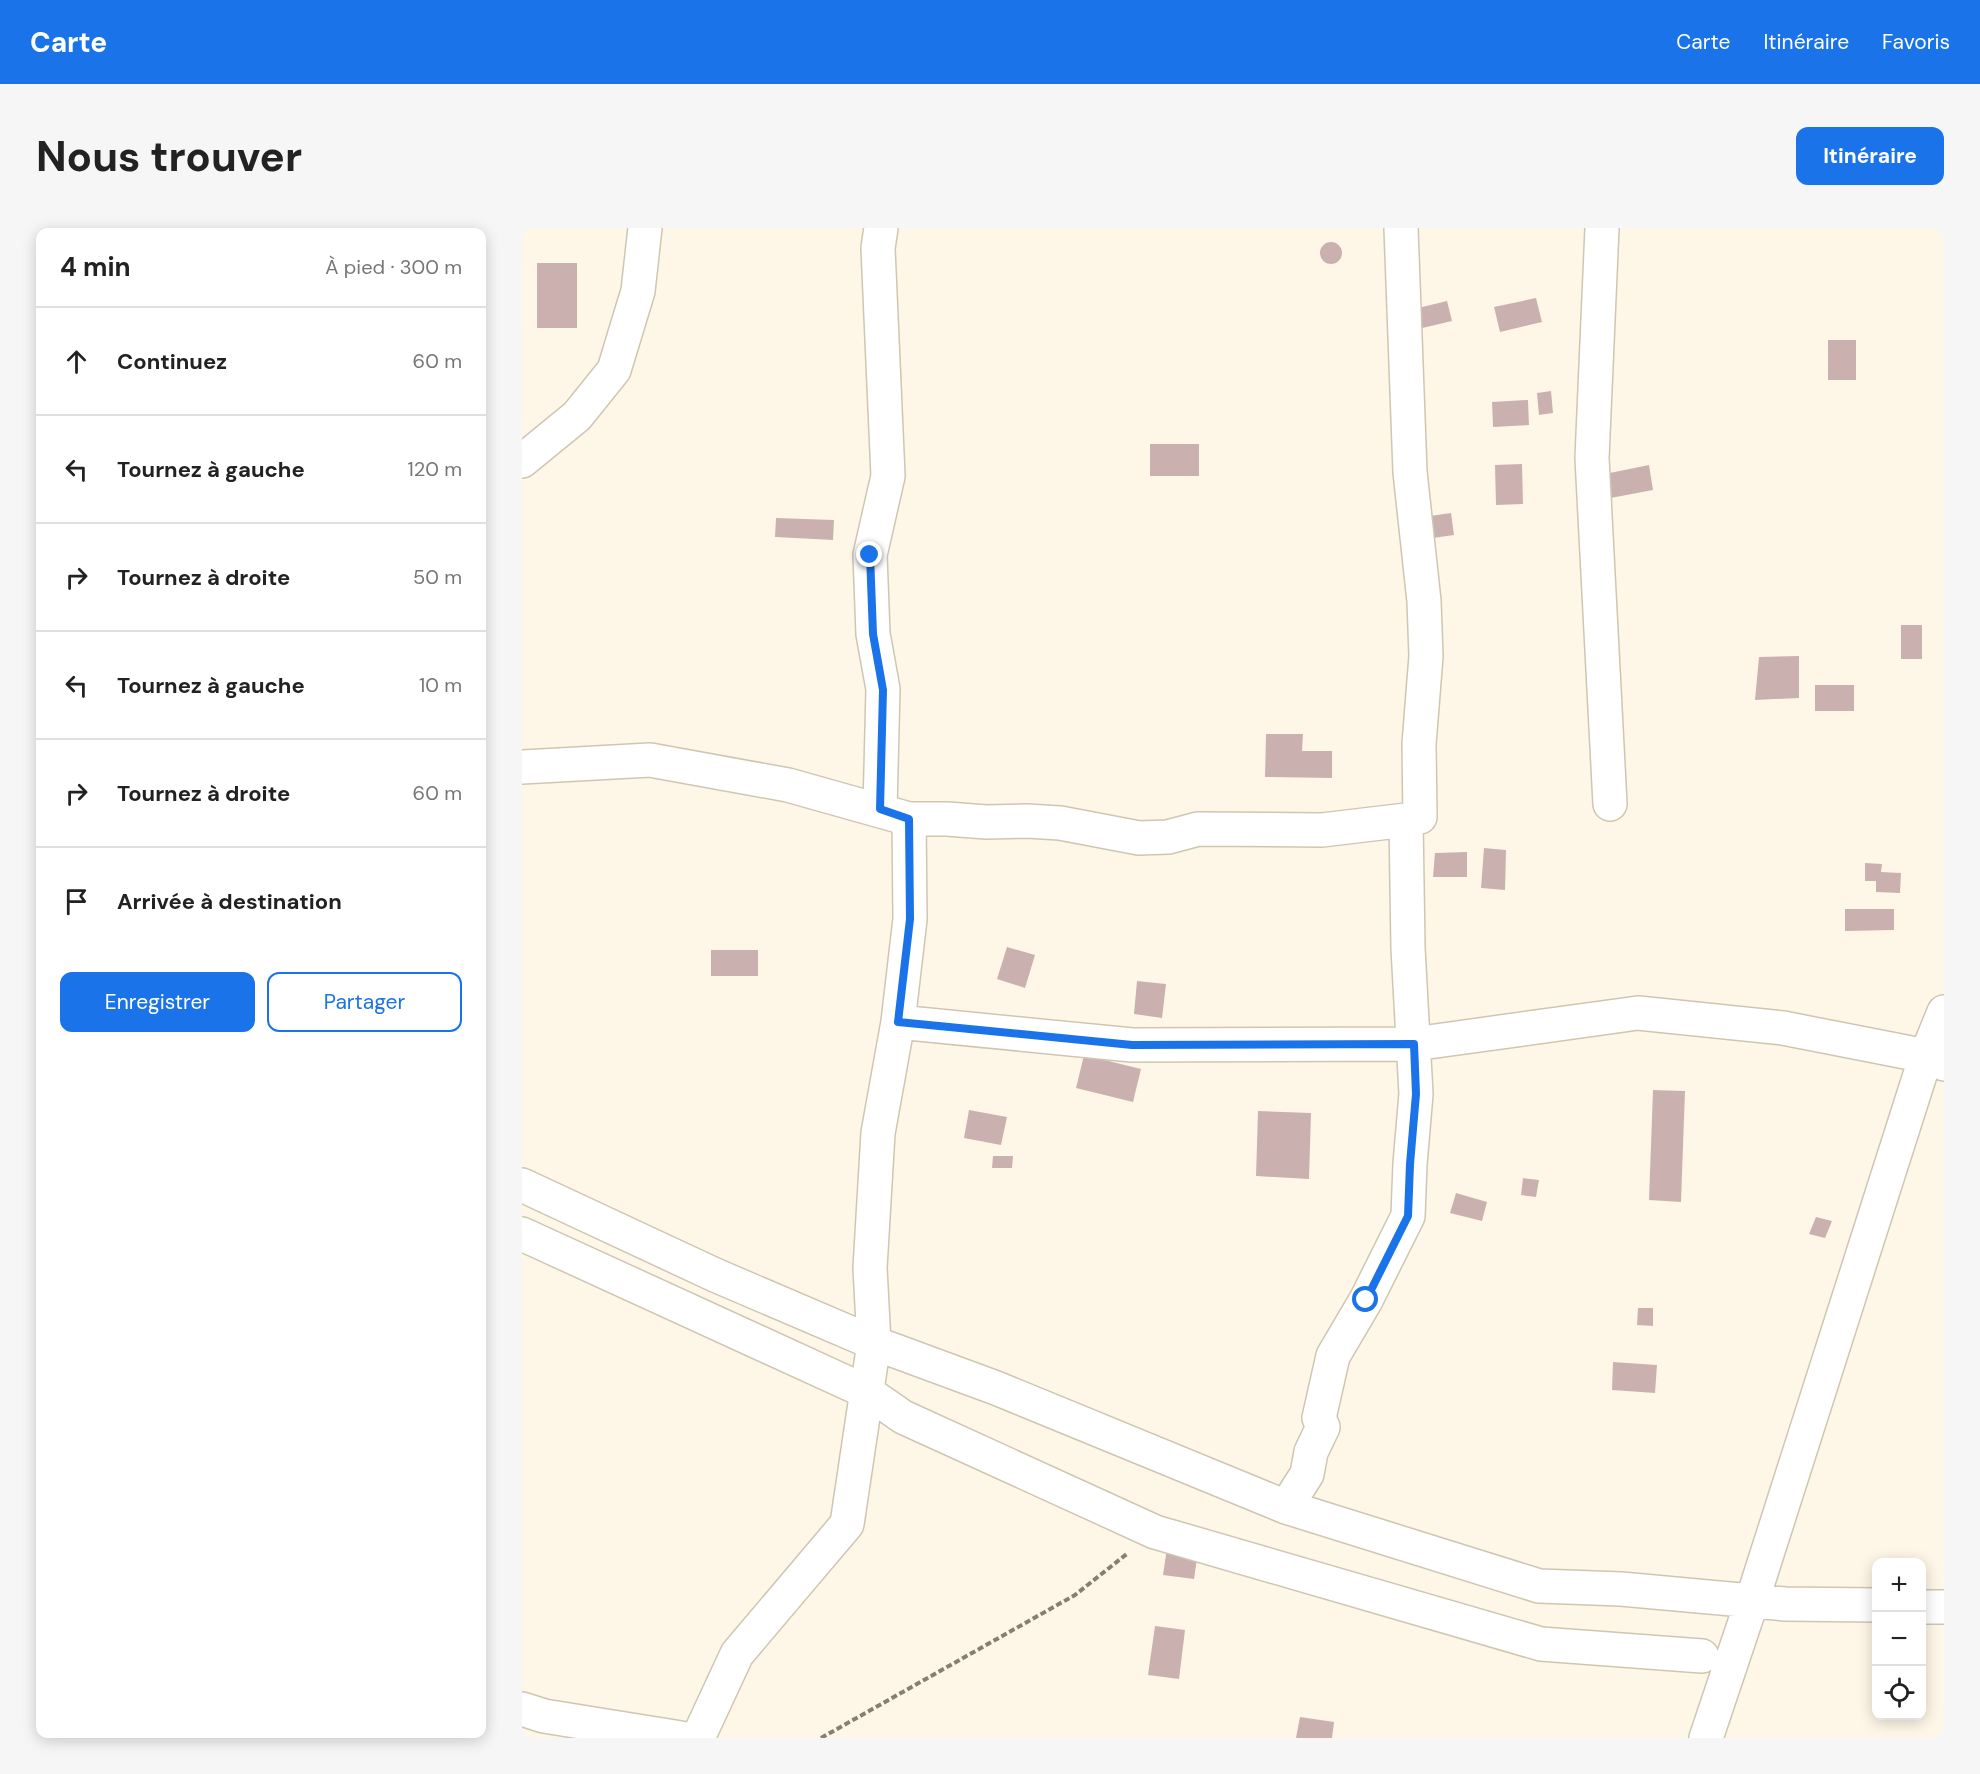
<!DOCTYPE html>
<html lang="fr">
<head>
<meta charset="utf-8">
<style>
  :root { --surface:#fff; --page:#f6f6f6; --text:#222; --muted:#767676; --line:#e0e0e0; --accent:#1a73e8 }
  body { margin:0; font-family:"DM Sans",sans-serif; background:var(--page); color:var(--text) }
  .controls { position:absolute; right:18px; bottom:18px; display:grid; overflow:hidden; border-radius:12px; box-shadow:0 3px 15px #0003 }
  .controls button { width:54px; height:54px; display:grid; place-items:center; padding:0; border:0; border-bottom:2px solid var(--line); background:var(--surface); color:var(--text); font:30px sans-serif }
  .stop { position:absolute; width:18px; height:18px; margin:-14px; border:4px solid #1a73e8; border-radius:50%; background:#fff }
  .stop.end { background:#1a73e8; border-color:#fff; box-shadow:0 2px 6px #0008 }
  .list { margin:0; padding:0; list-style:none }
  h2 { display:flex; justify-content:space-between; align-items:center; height:78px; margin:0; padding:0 24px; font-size:26px }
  h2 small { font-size:20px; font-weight:400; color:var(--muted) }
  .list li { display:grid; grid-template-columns:39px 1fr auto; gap:18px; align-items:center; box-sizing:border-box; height:108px; padding:0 24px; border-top:2px solid var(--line) }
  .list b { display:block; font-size:22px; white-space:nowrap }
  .list em { font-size:20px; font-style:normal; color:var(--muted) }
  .actions { display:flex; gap:12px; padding:18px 24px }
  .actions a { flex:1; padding:14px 0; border:2px solid var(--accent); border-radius:12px; text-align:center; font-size:21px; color:var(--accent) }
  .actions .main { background:var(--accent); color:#fff }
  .icon { flex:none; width:33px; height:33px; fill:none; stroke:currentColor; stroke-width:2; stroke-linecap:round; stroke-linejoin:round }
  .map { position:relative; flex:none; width:1422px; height:1510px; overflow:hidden; border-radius:12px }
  header { display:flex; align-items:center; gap:36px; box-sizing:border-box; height:84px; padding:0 30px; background:var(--accent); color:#fff }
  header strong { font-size:28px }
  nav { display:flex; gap:33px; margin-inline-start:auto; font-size:21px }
  .intro { display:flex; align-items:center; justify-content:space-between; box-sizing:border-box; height:144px; padding:0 36px }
  h1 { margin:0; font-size:42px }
  .button { padding:15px 27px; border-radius:12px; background:var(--accent); color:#fff; font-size:21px; font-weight:700 }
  main { display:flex; gap:36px; padding:0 36px }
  aside { flex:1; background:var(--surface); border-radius:12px; box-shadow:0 3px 15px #0003 }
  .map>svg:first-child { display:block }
  .building { fill:#cab1b0 }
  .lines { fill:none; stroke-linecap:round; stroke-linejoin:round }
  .minor-casing { stroke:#cfc6b2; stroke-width:36 }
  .path { stroke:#857f74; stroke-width:4; stroke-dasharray:6 3; stroke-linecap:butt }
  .minor { stroke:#fff; stroke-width:33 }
  .route { stroke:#1a73e8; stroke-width:8 }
</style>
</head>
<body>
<header>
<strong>Carte</strong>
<nav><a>Carte</a><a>Itinéraire</a><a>Favoris</a></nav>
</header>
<div class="intro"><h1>Nous trouver</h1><a class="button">Itinéraire</a></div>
<main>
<aside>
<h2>4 min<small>À pied · 300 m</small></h2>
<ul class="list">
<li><svg class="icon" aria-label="ahead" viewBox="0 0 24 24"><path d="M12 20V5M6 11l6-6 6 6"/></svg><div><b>Continuez</b></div><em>60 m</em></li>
<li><svg class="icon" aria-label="left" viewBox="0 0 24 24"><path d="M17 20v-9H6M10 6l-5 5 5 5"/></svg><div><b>Tournez à gauche</b></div><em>120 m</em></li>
<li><svg class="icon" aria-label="right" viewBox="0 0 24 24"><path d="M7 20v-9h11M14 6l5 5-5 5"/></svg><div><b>Tournez à droite</b></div><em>50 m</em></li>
<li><svg class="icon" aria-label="left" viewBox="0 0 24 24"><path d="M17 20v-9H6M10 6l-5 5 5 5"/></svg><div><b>Tournez à gauche</b></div><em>10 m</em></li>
<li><svg class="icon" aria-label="right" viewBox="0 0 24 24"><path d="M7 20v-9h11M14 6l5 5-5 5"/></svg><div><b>Tournez à droite</b></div><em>60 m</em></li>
<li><svg class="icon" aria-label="arrive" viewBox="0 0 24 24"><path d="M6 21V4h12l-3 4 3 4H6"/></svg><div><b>Arrivée à destination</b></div></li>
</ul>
<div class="actions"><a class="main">Enregistrer</a><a>Partager</a></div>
</aside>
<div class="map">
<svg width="1422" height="1510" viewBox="0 0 1422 1510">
  <rect width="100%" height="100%" fill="#fef7e7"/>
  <path class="building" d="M798 25a11 11 0 1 1 22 0a11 11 0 1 1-22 0Z
    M15 35H55V100H15Z
    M1014 70 1020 94 978 104 972 79Z
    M925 73 930 93 892 102 888 82Z
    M1306 112H1334V152H1306Z
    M1029 163 1031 185 1017 187 1015 165Z
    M1006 172 1007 197 971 199 970 174Z
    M628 216H677V248H628Z
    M1000 236 1001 276 974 277 973 237Z
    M1127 237 1131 262 1078 272 1073 248Z
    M929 285 932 307 897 312 894 290Z
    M254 290 312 292 311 312 253 309Z
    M1379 397H1400V431H1379Z
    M1277 428V470L1233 472 1237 429Z
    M1293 457H1332V483H1293Z
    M744 506H781L780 523H810V550L743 549Z
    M962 620 984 622 983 662 959 660Z
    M945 624V649H911L913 625Z
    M1343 635 1360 636 1359 644 1379 645 1378 665 1354 664V653H1343Z
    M1323 681H1372V702L1323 703Z
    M485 719 513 727 503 760 475 751Z
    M189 722H236V748H189Z
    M615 753 644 756 640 790 612 786Z
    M562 827 619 841 611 874 554 860Z
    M1131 862 1163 863 1159 974 1127 972Z
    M447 882 485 889 479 917 442 910Z
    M736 883 789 885 787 951 734 948Z
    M471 928H491L490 940H470Z
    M1001 950 1017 952 1014 969 999 967Z
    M934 965 965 974 960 993 928 985Z
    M1294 989 1310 993 1303 1010 1287 1006Z
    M1116 1080H1131V1098L1115 1097Z
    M1091 1134 1135 1137 1133 1165 1090 1162Z
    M646 1313 677 1317 672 1351 641 1347Z
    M633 1398 663 1402 657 1451 626 1447Z
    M778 1489 812 1494 810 1510H774Z"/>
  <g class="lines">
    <defs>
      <path id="minor" d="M879 0 888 244 902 373 904 428 897 516 898 589
        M1080 0 1070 230 1088 576
        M0 233 55 188 92 142 116 63 123 0
        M0 539 128 532 266 557 387 591H425L464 594 505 593 538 595 617 610 646 609 676 601 800 602 884 592 886 720 894 866 888 936 886 988 844 1072 811 1128 797 1190 801 1199 789 1224 785 1246 764 1279
        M358 581 361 461 351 406 348 327 366 248 356 20 359 0
        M376 794 610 817 892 816 1116 785 1261 800 1404 828 1422 836
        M0 957 193 1047 352 1115 474 1160 764 1279 1017 1358 1099 1361 1263 1376 1354 1377
        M0 1006 345 1164 381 1189 633 1304 1019 1416 1180 1428
        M1400 1379H1422
        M0 1481 22 1488 159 1510
        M176 1510 215 1426 325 1296 352 1115 348 1040 356 905 376 794 388 691 387 591
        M1184 1510 1230 1373 1404 828 1422 784"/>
    </defs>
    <use href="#minor" class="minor-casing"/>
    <path class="path" d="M299 1510 553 1367 606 1325"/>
    <use href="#minor" class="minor"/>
  </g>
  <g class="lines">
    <path class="route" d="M348 327 351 406 361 462 358 581 387 591 388 691 376 794 610 817 892 816 894 866 888 936 886 988 844 1072"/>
  </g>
</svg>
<div class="controls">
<button>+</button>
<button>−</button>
<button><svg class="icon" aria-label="locate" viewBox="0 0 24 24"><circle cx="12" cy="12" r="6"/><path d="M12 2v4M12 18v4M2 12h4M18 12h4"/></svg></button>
</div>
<div class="stop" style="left:844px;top:1072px"></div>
<div class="stop end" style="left:348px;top:327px"></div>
</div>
</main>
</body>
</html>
